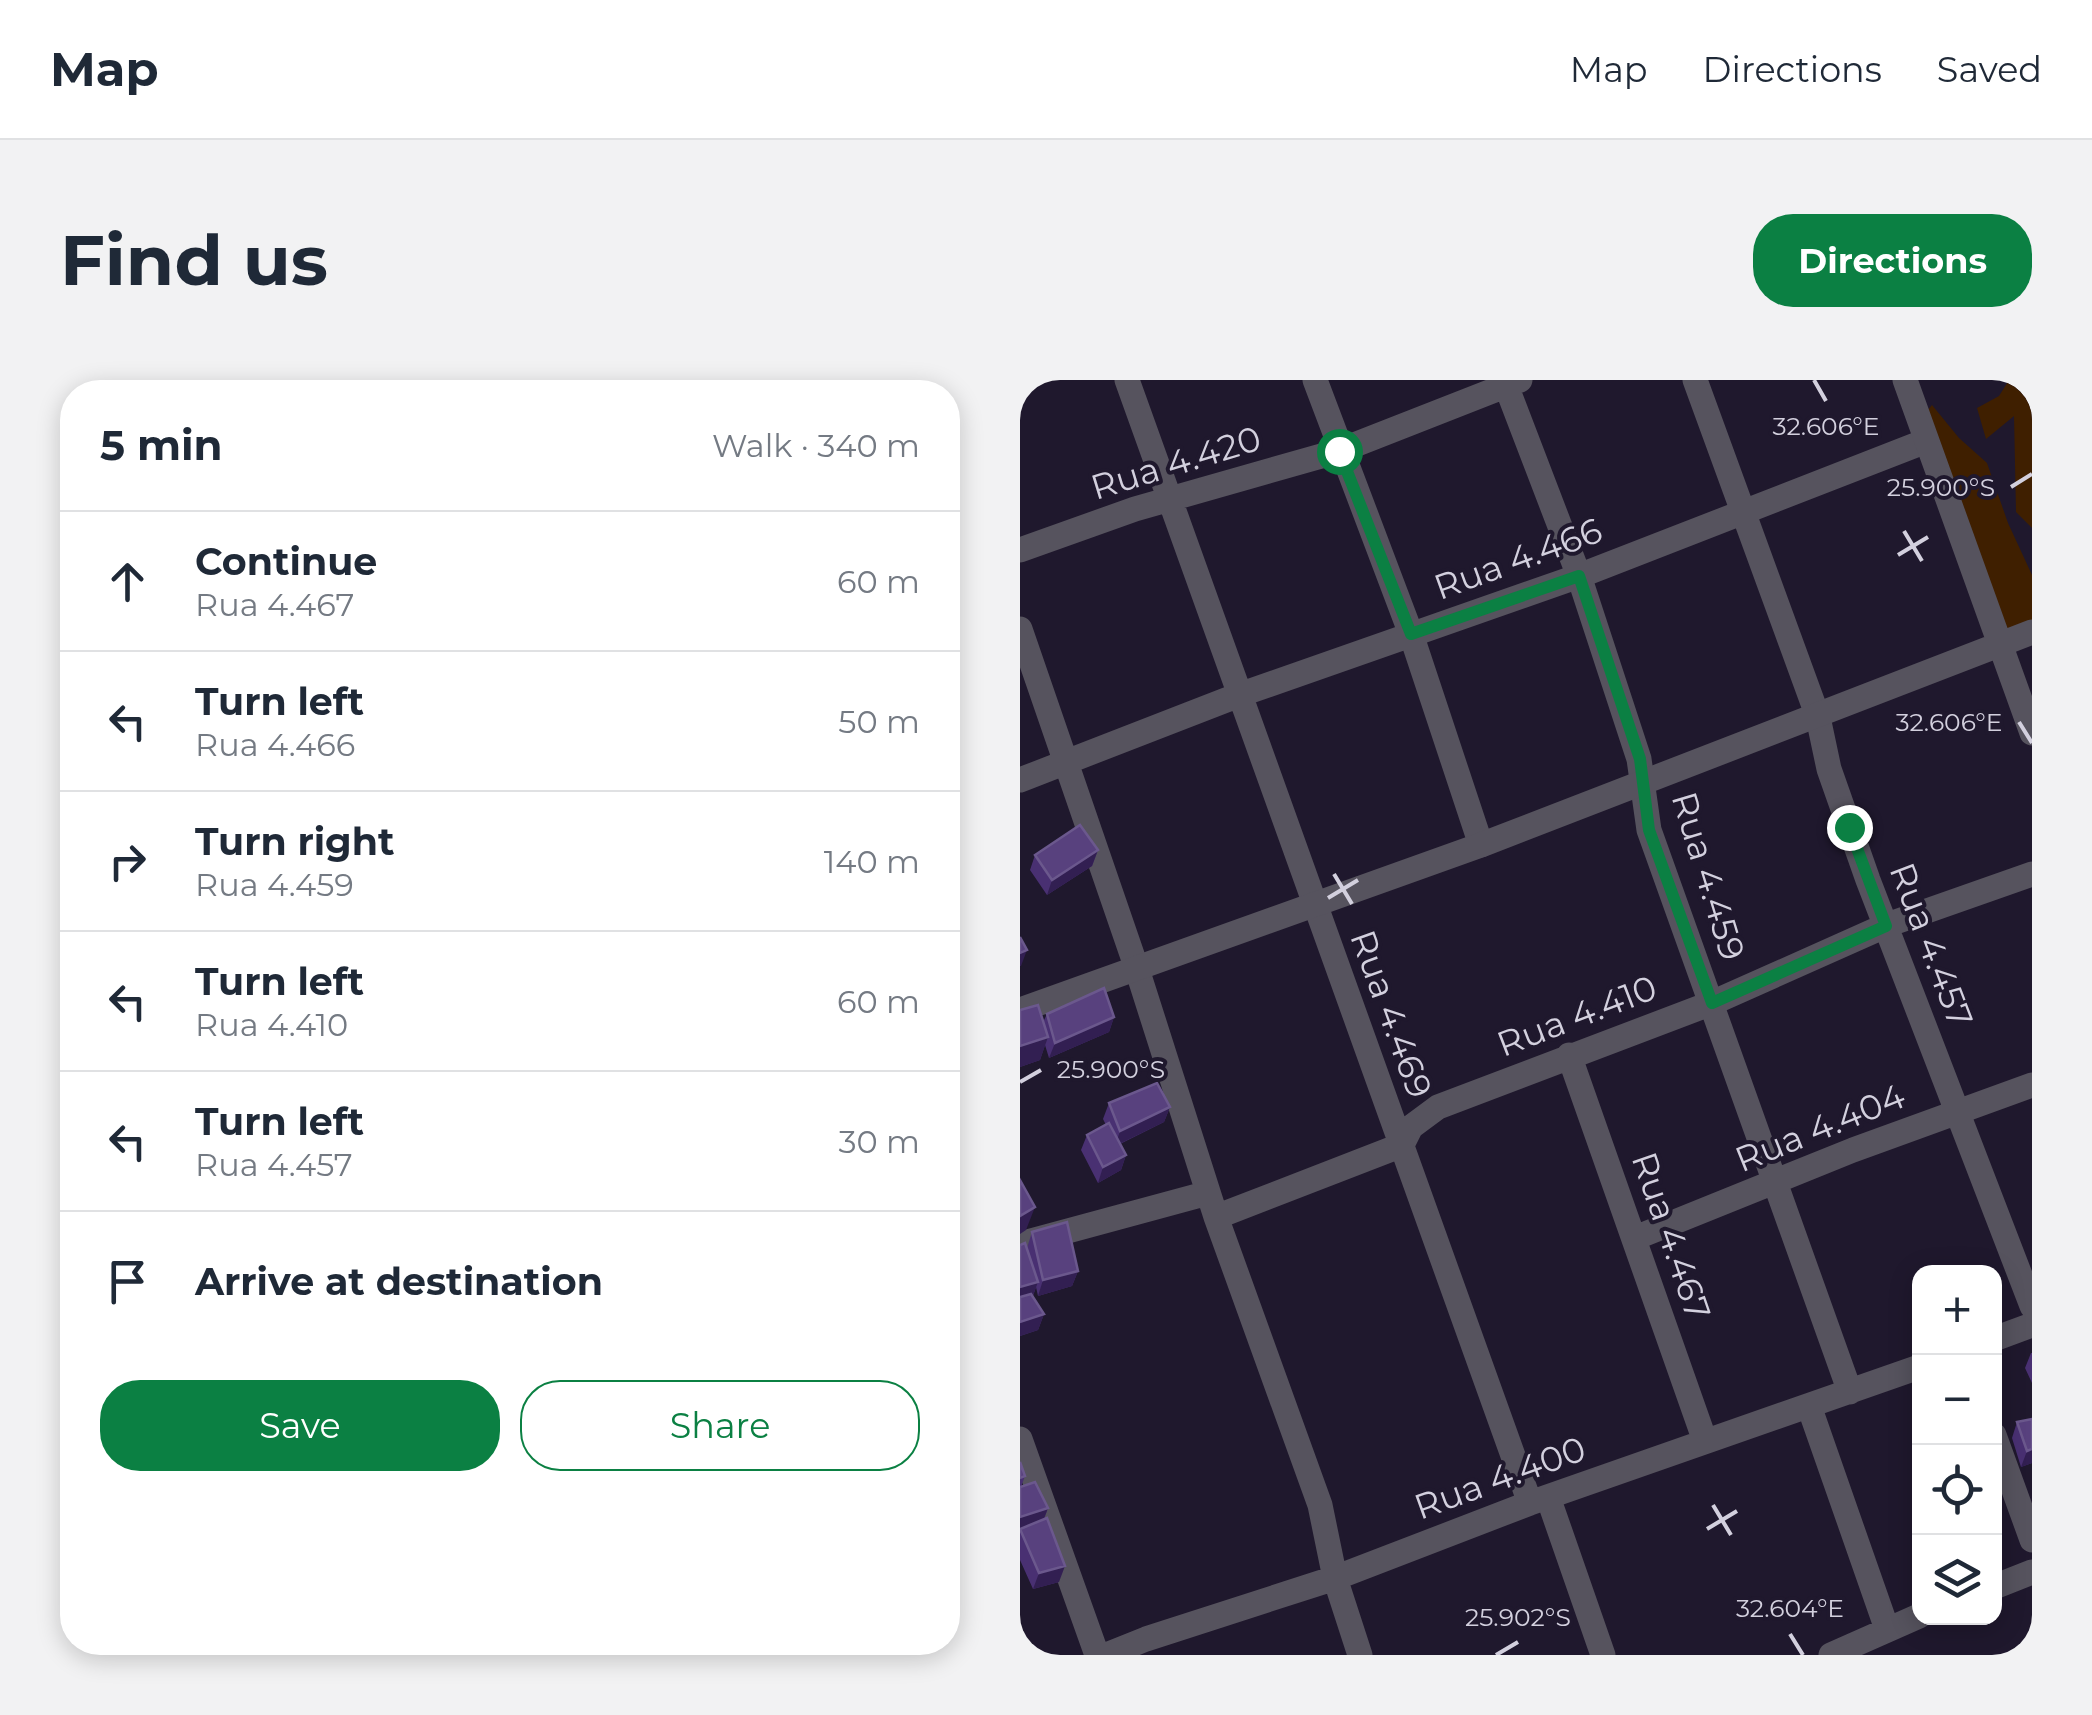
<!DOCTYPE html>
<html lang="en">
<head>
<meta charset="utf-8">
<style>
  :root { --surface:#fff; --page:#f2f2f3; --text:#1f2937; --muted:#747a83; --line:#e0e1e3; --accent:#0b8043 }
  body { margin:0; font-family:Montserrat,sans-serif; background:var(--page); color:var(--text) }
  .controls { position:absolute; right:30px; bottom:30px; display:grid; overflow:hidden; border-radius:20px; box-shadow:0 5px 25px #0003 }
  .controls button { width:90px; height:90px; display:grid; place-items:center; padding:0; border:0; border-bottom:2px solid var(--line); background:var(--surface); color:var(--text); font:50px sans-serif }
  .stop { position:absolute; width:30px; height:30px; margin:-22px; border:8px solid #0b8043; border-radius:50%; background:#fff }
  .stop.end { background:#0b8043; border-color:#fff; box-shadow:0 2px 10px #0008 }
  .list { margin:0; padding:0; list-style:none }
  h2 { display:flex; justify-content:space-between; align-items:center; height:130px; margin:0; padding:0 40px; font-size:42px }
  h2 small { font-size:32px; font-weight:400; color:var(--muted) }
  .list li { display:grid; grid-template-columns:65px 1fr auto; gap:30px; align-items:center; box-sizing:border-box; height:140px; padding:0 40px; border-top:2px solid var(--line) }
  .list b { display:block; font-size:38px; white-space:nowrap }
  .list p { margin:0; font-size:32px; white-space:nowrap; color:var(--muted) }
  .list em { font-size:32px; font-style:normal; color:var(--muted) }
  .actions { display:flex; gap:20px; padding:30px 40px }
  .actions a { flex:1; padding:22px 0; border:2px solid var(--accent); border-radius:40px; text-align:center; font-size:35px; color:var(--accent) }
  .actions .main { background:var(--accent); color:#fff }
  .icon { flex:none; width:55px; height:55px; fill:none; stroke:currentColor; stroke-width:2; stroke-linecap:round; stroke-linejoin:round }
  .map { position:relative; flex:none; width:1012px; height:1275px; overflow:hidden; border-radius:40px }
  header { display:flex; align-items:center; gap:60px; box-sizing:border-box; height:140px; padding:0 50px; background:var(--surface); border-bottom:2px solid var(--line) }
  header strong { font-size:48px }
  nav { display:flex; gap:55px; margin-inline-start:auto; font-size:35px }
  .intro { display:flex; align-items:center; justify-content:space-between; box-sizing:border-box; height:240px; padding:0 60px }
  h1 { margin:0; font-size:70px }
  .button { padding:25px 45px; border-radius:40px; background:var(--accent); color:#fff; font-size:35px; font-weight:700 }
  main { display:flex; gap:60px; padding:0 60px }
  aside { flex:1; background:var(--surface); border-radius:40px; box-shadow:0 5px 25px #0003 }
  .map>svg:first-child { display:block }
  .green { fill:#3f1f00 }
  .lines { fill:none; stroke-linecap:round; stroke-linejoin:round }
  .minor { stroke:#56535e; stroke-width:25 }
  .tertiary { stroke:#56535e; stroke-width:25 }
  .wall { fill:#493072 }
  .shaded-wall { fill:#321f52 }
  .building { fill:#58417e; stroke:#6b588d; stroke-width:2.5 }
  .route { stroke:#0b8043; stroke-width:12 }
  .ticks { fill:none; stroke:#d3d0de; stroke-width:4 }
  .labels { text-anchor:middle; stroke-width:8; stroke-linejoin:round; paint-order:stroke }
  .street-label { font-size:35px; fill:#d3d0de; stroke:#1f182d }
  .ticks-label { font-size:25px; text-anchor:middle; fill:#d3d0de; stroke:#1f182d; stroke-width:8; stroke-linejoin:round; paint-order:stroke }
</style>
</head>
<body>
<header>
<strong>Map</strong>
<nav><a>Map</a><a>Directions</a><a>Saved</a></nav>
</header>
<div class="intro"><h1>Find us</h1><a class="button">Directions</a></div>
<main>
<aside>
<h2>5 min<small>Walk · 340 m</small></h2>
<ul class="list">
<li><svg class="icon" aria-label="ahead" viewBox="0 0 24 24"><path d="M12 20V5M6 11l6-6 6 6"/></svg><div><b>Continue</b><p>Rua 4.467</p></div><em>60 m</em></li>
<li><svg class="icon" aria-label="left" viewBox="0 0 24 24"><path d="M17 20v-9H6M10 6l-5 5 5 5"/></svg><div><b>Turn left</b><p>Rua 4.466</p></div><em>50 m</em></li>
<li><svg class="icon" aria-label="right" viewBox="0 0 24 24"><path d="M7 20v-9h11M14 6l5 5-5 5"/></svg><div><b>Turn right</b><p>Rua 4.459</p></div><em>140 m</em></li>
<li><svg class="icon" aria-label="left" viewBox="0 0 24 24"><path d="M17 20v-9H6M10 6l-5 5 5 5"/></svg><div><b>Turn left</b><p>Rua 4.410</p></div><em>60 m</em></li>
<li><svg class="icon" aria-label="left" viewBox="0 0 24 24"><path d="M17 20v-9H6M10 6l-5 5 5 5"/></svg><div><b>Turn left</b><p>Rua 4.457</p></div><em>30 m</em></li>
<li><svg class="icon" aria-label="arrive" viewBox="0 0 24 24"><path d="M6 21V4h12l-3 4 3 4H6"/></svg><div><b>Arrive at destination</b></div></li>
</ul>
<div class="actions"><a class="main">Save</a><a>Share</a></div>
</aside>
<div class="map">
<svg width="1012" height="1275" viewBox="0 0 1012 1275">
  <rect width="100%" height="100%" fill="#1f182d"/>
  <path class="green" d="M989 0H1012V148L996 132 994 36 966 59 957 28 979 16Z
    M912 25 939 58 967 83 988 143 1012 195V245L979 257 905 33Z"/>
  <g class="lines">
    <path class="minor" d="M107 0 510 1123
      M295 0 391 254 461 465
      M484 0 559 196 619 379 629 450 830 1012
      M675 0 798 337 809 389 848 500 1012 926
      M0 170 115 129 319 71 500 0
      M0 249 117 589 196 837 300 1125 315 1198 340 1275
      M0 400 219 315 559 196 906 61
      M549 675 685 1061
      M196 837 382 765 391 747 418 727 692 623 867 545 1012 494
      M615 858 833 770 1012 705
      M0 864 188 813
      M974 959 1012 945
      M789 1026 867 1249
      M974 1055 1012 1160
      M0 1059 77 1275
      M528 1117 583 1275
      M974 1207 1012 1192
      M86 1275 126 1259 315 1198 510 1123 899 987
      M811 1275 899 1236"/>
    <path class="tertiary" d="M885 0 1012 353
      M0 630 461 465 1012 252"/>
  </g>
  <path class="wall" d="M78 470 72 486 27 515 10 490 15 475Z
    M0 630 23 642 27 634 94 637 89 652 29 678 25 665 20 680 0 687Z
    M89 723 150 727 144 742 100 764 106 775 101 790 78 803 61 770 67 755 86 745 83 739Z
    M12 852 58 891 52 906 18 916 16 907 13 916 24 934 18 950 0 956V865L7 868Z
    M1011 973H1012V1003L1005 988Z
    M997 1042 1012 1083 1001 1087 992 1058Z
    M0 1082 5 1096 1 1107 28 1128 24 1139 39 1202 13 1209 0 1180Z"/>
  <path class="shaded-wall" d="M78 470 72 486 27 515 32 500Z
    M7 570 1 586H0V573Z
    M94 637 89 652 29 678 35 663Z
    M28 657 20 680 0 687V666Z
    M150 727 144 742 95 766 100 751Z
    M106 775 101 790 78 803 83 787Z
    M15 827 6 850 0 854V836Z
    M58 891 52 906 18 916 23 900Z
    M18 902 12 918 0 921V907Z
    M24 934 18 950 0 956V942Z
    M1012 1069V1083L1001 1087 1007 1071Z
    M28 1128 22 1144 0 1151V1137Z
    M45 1186 39 1202 13 1209 19 1193Z"/>
  <path class="building" d="M60 445 78 470 32 500 15 475Z
    M0 557 7 570 0 573Z
    M84 608 94 637 35 663 27 634Z
    M18 625 28 657 0 666V630Z
    M137 703 150 727 100 751 89 723Z
    M89 743 106 775 83 787 67 755Z
    M0 800 15 827 0 836Z
    M47 842 58 891 23 900 12 852Z
    M5 863 18 902 0 907V865Z
    M11 914 24 934 0 942V917Z
    M1012 1039V1069L1007 1071 997 1042Z
    M0 1082 5 1096 0 1098Z
    M15 1102 28 1128 0 1137V1107Z
    M27 1138 45 1186 19 1193 0 1149Z"/>
  <g class="lines">
    <path class="route" d="M319 71 391 254 559 196 620 379 629 450 692 623 866 546 829 447"/>
  </g>
  <path class="ticks" d="M794 0 806 21M991 107 1012 94M884 151 902 181M878 175 908 157M999 342 1012 363M314 494 332 524M308 518 338 500M0 702 21 690M693 1125 711 1155M687 1149 717 1131M770 1254 783 1275M476 1275 498 1262"/>
  <g class="labels">
    <g class="street-label">
      <text transform="translate(156 83) rotate(-17)" y="12">Rua 4.420</text>
      <text transform="translate(498 179) rotate(-20)" y="12">Rua 4.466</text>
      <text transform="translate(688 496) rotate(73)" y="12">Rua 4.459</text>
      <text transform="translate(911 565) rotate(69)" y="12">Rua 4.457</text>
      <text transform="translate(371 634) rotate(70)" y="12">Rua 4.469</text>
      <text transform="translate(557 636) rotate(-21)" y="12">Rua 4.410</text>
      <text transform="translate(800 748) rotate(-22)" y="12">Rua 4.404</text>
      <text transform="translate(651 856) rotate(71)" y="12">Rua 4.467</text>
      <text transform="translate(480 1098) rotate(-20)" y="12">Rua 4.400</text>
    </g>
  </g>
  <g class="ticks-label">
    <text x="806" y="55">32.606°E</text>
    <text x="921" y="116">25.900°S</text>
    <text x="929" y="351">32.606°E</text>
    <text x="91" y="698">25.900°S</text>
    <text x="770" y="1237">32.604°E</text>
    <text x="498" y="1246">25.902°S</text>
  </g>
</svg>
<div class="controls">
<button>+</button>
<button>−</button>
<button><svg class="icon" aria-label="locate" viewBox="0 0 24 24"><circle cx="12" cy="12" r="6"/><path d="M12 2v4M12 18v4M2 12h4M18 12h4"/></svg></button>
<button><svg class="icon" aria-label="layers" viewBox="0 0 24 24"><path d="M12 4l9 5-9 5-9-5zM3 14l9 5 9-5"/></svg></button>
</div>
<div class="stop" style="left:319px;top:71px"></div>
<div class="stop end" style="left:829px;top:447px"></div>
</div>
</main>
</body>
</html>
